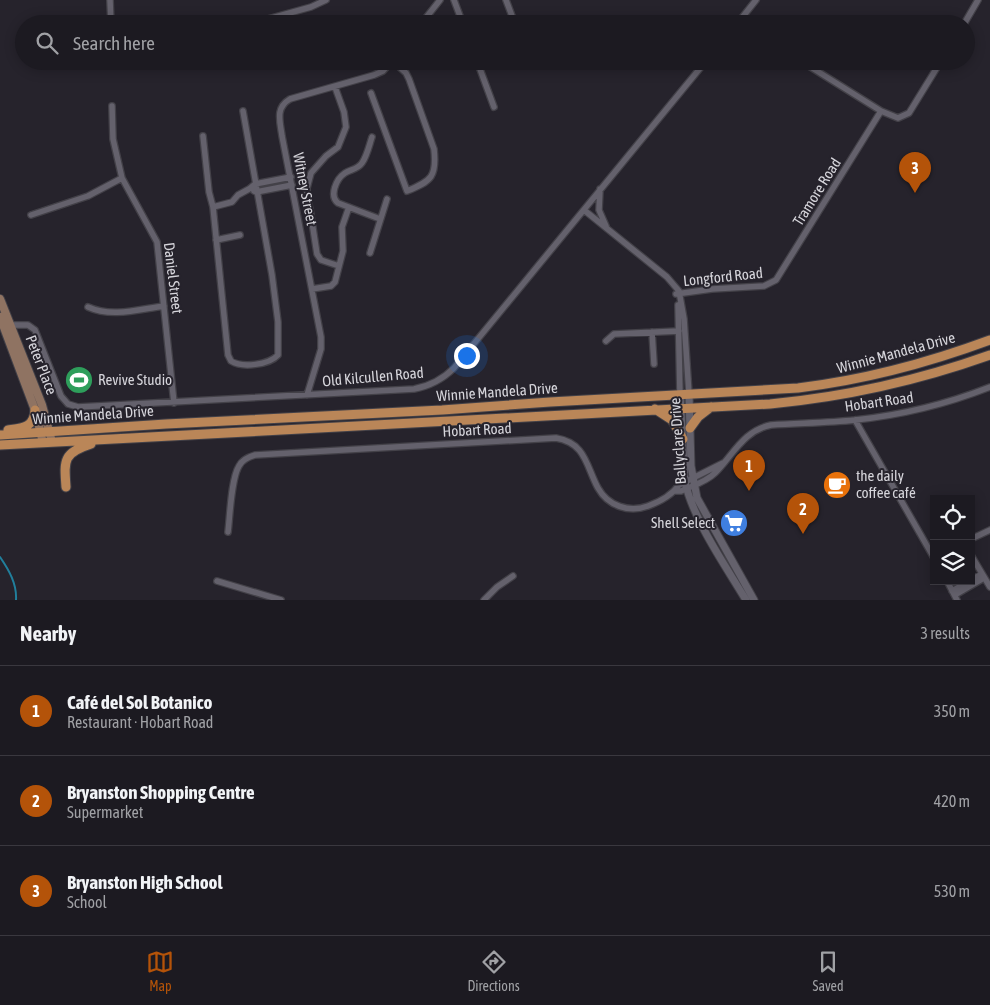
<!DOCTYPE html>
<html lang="en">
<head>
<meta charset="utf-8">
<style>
  :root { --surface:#1c1a21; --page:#29272e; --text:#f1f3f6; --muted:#a0a1a5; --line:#3a383f; --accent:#b45309 }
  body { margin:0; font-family:"Asap Condensed",sans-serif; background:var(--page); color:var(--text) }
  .controls { position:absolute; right:15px; bottom:15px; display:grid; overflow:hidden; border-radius:0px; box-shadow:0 2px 12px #0003 }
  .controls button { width:45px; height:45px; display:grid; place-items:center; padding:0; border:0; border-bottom:1px solid var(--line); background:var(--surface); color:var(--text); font:25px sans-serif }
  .you { position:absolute; left:466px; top:355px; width:18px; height:18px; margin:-12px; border:4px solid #fff; border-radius:50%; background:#1a73e8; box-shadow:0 0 0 8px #1a73e833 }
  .badge { display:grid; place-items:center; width:32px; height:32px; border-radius:50%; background:var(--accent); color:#fff; font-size:16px; font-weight:700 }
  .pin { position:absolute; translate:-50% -41px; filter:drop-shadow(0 1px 2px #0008) }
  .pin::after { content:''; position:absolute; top:26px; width:18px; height:15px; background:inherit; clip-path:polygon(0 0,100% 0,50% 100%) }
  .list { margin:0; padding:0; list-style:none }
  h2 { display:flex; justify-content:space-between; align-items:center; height:65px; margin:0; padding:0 20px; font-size:21px }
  h2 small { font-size:16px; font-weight:400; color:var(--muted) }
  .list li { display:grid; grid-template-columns:32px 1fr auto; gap:15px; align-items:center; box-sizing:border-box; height:90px; padding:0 20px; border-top:1px solid var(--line) }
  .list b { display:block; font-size:19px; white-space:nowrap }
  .list p { margin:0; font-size:16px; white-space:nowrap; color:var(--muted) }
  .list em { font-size:16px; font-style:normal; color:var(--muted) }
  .icon { flex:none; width:28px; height:28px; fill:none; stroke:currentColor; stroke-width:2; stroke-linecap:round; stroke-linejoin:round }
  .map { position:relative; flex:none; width:990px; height:600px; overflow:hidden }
  .search { position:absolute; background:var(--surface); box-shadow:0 2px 12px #0003; left:15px; right:15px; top:15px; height:55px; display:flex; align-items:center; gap:12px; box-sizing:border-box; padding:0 18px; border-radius:28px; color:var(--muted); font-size:19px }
  .sheet { height:335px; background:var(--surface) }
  nav { display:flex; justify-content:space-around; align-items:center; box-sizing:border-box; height:70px; border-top:1px solid var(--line); background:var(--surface); font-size:14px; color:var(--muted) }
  nav a { display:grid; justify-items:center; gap:2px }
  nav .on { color:var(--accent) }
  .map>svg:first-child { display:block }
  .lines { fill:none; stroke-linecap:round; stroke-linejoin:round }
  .stream { stroke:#217f9c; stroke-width:2 }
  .minor-casing { stroke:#434148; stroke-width:8 }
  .tertiary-casing { stroke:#434148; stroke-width:9 }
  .secondary-casing { stroke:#434148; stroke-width:10 }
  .primary-casing { stroke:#434148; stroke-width:11 }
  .minor { stroke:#64616c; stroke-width:5.5 }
  .tertiary { stroke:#64616c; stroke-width:7 }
  .secondary { stroke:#8f7362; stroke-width:8 }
  .primary { stroke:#ba8658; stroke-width:9 }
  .labels { text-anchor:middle; stroke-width:4; stroke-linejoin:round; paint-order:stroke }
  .street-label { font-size:15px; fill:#d6d5db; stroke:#26232c }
  .poi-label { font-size:15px; fill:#d6d5db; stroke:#26232c; text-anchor:start }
</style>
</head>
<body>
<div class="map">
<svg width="990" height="600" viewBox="0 0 990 600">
  <rect width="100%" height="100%" fill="#26232c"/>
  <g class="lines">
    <path class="stream" d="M0 557C9 570 17 584 16 600"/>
    <defs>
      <path id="minor" d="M110 0 111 24
        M454 0 463 24
        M506 0 515 24
        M250 24 311 7 326 0
        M421 24 440 0
        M737 24 756 0
        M964 24 978 0
        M477 61 494 107
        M801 61 881 111 898 118 909 113 941 61
        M335 87 344 112 346 127 338 147 326 156 311 173 307 188V198L310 209 317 254 321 260 339 266
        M371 93 407 191C432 181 437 176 434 149L409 79 406 73 393 61
        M112 106 113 139 122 178 157 242 174 403
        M203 136 209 192 213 207 228 355 231 361C242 368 269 365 278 355V322L272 275 243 111
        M372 137C369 146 367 156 362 163 357 170 351 169 345 173 336 179 329 196 338 203L380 219
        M600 189 599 210 606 226
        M254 191 256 192 292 185
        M213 207 232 202 238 195 249 189 255 184 291 177
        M584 210 667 277 679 291 684 319 689 394
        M31 215 88 196 122 178
        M216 240 240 235
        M370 253 387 199
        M312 289 331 286 335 282 343 251 342 227 349 207
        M676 294 712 289 764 286 776 280 881 111
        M678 305 680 395
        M88 307C112 318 140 309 164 306
        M8 325H28L35 330 61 396 68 404 78 407 414 389C430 386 442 380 454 368L706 61
        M652 332 654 364
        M606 341 614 334 679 331
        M307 395 321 349V337L282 136C280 121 275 108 290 99L374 75 383 71 392 61
        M855 420 934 558
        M675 491H681C692 486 706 482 715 473 733 455 744 430 771 425 799 423 827 423 855 420 902 415 947 404 990 387
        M228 532C230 516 231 479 239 466 242 460 248 457 255 455L556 438C586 443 586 466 598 488 608 506 629 513 648 506 659 502 672 495 679 485L723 463
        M971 539 990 530
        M971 555 990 587
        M971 580 982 574
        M217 581 281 600
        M947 581 957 600
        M952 591 969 581
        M955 595 984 578
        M484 600 497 587 513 576"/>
      <path id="tertiary" d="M689 394 691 466 697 498 754 600
        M680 395 685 482C694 521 725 565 746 600"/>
      <path id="secondary" d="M0 299 42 405 52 442
        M0 317 35 410 43 443"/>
      <path id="primary" d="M655 409 672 420 683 439
        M690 428 698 417 711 407
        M8 430C22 428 34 428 35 410
        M0 435 166 424 442 410 550 402 798 388C864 380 928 363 990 340
        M0 445 770 404C844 397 920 380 990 355
        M66 487C64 460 63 453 91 444"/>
    </defs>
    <use href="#minor" class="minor-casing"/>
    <use href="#tertiary" class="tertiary-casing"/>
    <use href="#secondary" class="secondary-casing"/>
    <use href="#primary" class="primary-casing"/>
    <use href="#minor" class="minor"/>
    <use href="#tertiary" class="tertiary"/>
    <use href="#secondary" class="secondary"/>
    <use href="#primary" class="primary"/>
  </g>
  <defs>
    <symbol id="stadium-disc" viewBox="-11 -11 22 22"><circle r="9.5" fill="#2e9e5b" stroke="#26232c"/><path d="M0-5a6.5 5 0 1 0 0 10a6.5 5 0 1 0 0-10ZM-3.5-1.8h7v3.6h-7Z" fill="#fff"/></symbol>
    <symbol id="cafe-disc" viewBox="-11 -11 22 22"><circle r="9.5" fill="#e8710a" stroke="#26232c"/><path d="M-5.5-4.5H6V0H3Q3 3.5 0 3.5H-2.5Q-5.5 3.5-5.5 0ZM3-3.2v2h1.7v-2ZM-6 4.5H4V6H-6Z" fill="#fff"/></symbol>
    <symbol id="supermarket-disc" viewBox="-11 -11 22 22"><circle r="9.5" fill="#3f7fe0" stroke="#26232c"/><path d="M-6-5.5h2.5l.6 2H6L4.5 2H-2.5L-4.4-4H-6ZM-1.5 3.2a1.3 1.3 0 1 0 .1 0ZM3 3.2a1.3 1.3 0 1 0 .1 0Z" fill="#fff"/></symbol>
  </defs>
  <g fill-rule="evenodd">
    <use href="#stadium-disc" x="63" y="364" width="32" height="32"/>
    <use href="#cafe-disc" x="821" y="469" width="32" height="32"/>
    <use href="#supermarket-disc" x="718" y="507" width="32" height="32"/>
  </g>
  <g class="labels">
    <g class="street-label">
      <text transform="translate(305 189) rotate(79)" y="5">Witney Street</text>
      <text transform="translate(817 192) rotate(-58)" y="5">Tramore Road</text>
      <text transform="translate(723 277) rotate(-6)" y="5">Longford Road</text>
      <text transform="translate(173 278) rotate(83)" y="5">Daniel Street</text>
      <text transform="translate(896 353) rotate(-15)" y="5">Winnie Mandela Drive</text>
      <text transform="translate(41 365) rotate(69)" y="5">Peter Place</text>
      <text transform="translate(373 377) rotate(-5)" y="5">Old Kilcullen Road</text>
      <text transform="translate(497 392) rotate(-4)" y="5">Winnie Mandela Drive</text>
      <text transform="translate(879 402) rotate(-8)" y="5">Hobart Road</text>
      <text transform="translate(93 415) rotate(-4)" y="5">Winnie Mandela Drive</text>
      <text transform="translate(477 430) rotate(-3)" y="5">Hobart Road</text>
      <text transform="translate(678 441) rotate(-94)" y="5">Ballyclare Drive</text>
    </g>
    <g class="poi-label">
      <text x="98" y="385">Revive Studio</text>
      <text x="856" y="481">the daily<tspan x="856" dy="17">coffee café</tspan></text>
      <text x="715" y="528" text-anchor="end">Shell Select</text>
    </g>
  </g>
</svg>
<div class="controls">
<button><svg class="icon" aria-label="locate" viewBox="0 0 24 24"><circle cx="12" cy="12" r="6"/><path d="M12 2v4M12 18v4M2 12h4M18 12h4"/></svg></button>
<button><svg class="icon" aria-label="layers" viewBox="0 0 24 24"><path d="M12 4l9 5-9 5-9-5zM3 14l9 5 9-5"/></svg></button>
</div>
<div class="you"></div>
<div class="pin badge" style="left:749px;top:491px">1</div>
<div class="pin badge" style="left:803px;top:534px">2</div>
<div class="pin badge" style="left:915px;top:193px">3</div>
<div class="search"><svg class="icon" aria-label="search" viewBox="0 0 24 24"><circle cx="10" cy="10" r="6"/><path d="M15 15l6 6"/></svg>Search here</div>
</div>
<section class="sheet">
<h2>Nearby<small>3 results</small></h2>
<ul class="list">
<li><span class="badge">1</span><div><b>Café del Sol Botanico</b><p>Restaurant · Hobart Road</p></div><em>350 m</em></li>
<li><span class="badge">2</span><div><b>Bryanston Shopping Centre</b><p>Supermarket</p></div><em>420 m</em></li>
<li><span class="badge">3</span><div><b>Bryanston High School</b><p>School</p></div><em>530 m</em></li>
</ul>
</section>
<nav>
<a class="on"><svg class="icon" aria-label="map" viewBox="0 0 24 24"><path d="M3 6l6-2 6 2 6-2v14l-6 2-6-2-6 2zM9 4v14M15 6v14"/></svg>Map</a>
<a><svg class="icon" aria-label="directions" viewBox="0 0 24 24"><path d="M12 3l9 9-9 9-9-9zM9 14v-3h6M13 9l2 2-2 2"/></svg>Directions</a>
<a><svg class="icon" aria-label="saved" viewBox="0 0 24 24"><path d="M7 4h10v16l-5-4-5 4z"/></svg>Saved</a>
</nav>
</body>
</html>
